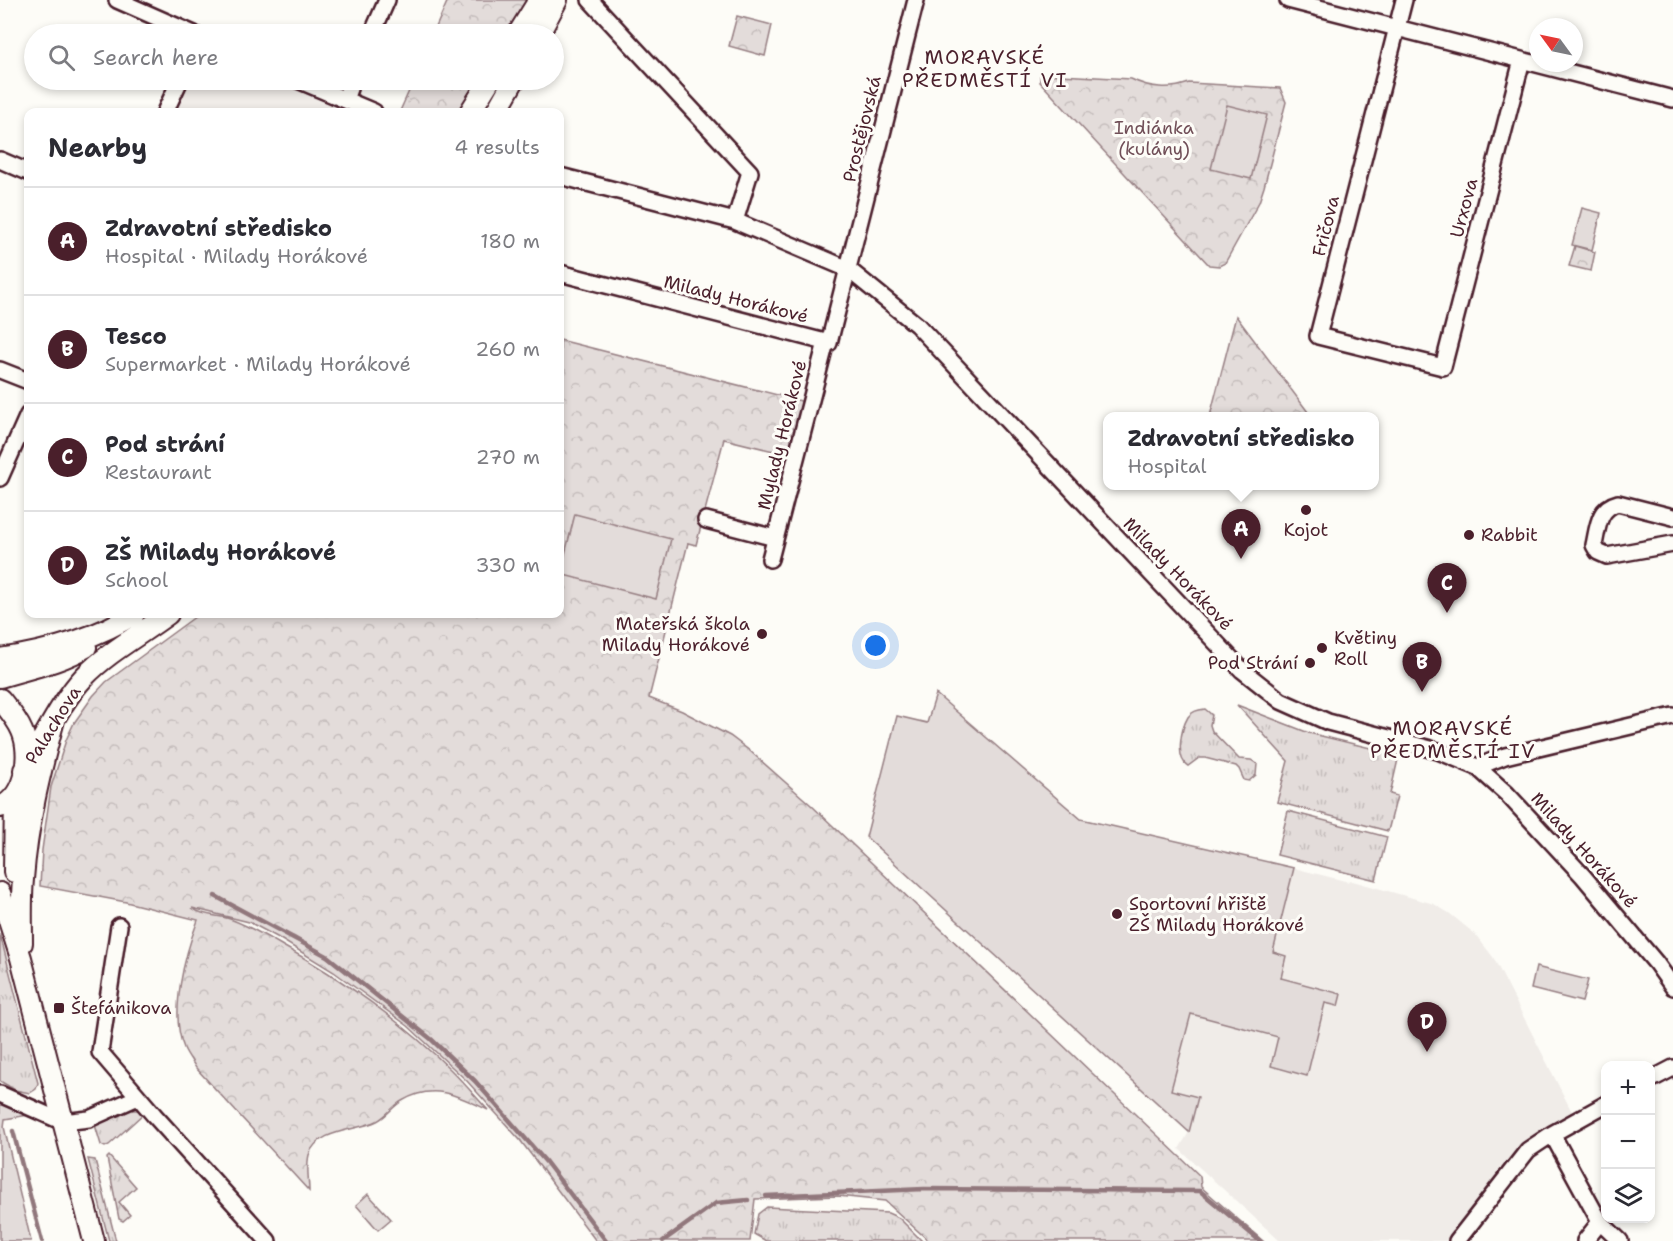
<!DOCTYPE html>
<html lang="en">
<head>
<meta charset="utf-8">
<style>
  :root { --surface:#fff; --page:#f7f7f7; --text:#2b2b33; --muted:#7c7c81; --line:#e1e1e2; --accent:#4a1f2b }
  body { margin:0; font-family:"Shantell Sans",sans-serif; background:var(--page); color:var(--text) }
  .controls { position:absolute; right:18px; bottom:18px; display:grid; overflow:hidden; border-radius:12px; box-shadow:0 3px 9px #0003 }
  .controls button { width:54px; height:54px; display:grid; place-items:center; padding:0; border:0; border-bottom:2px solid var(--line); background:var(--surface); color:var(--text); font:30px sans-serif }
  .compass { position:absolute; left:1529px; top:18px; width:54px; height:54px; border-radius:50%; background:var(--surface); box-shadow:0 3px 9px #0003; rotate:303deg }
  .you { position:absolute; left:876px; top:646px; width:21px; height:21px; margin:-15px; border:4px solid #fff; border-radius:50%; background:#1a73e8; box-shadow:0 0 0 9px #1a73e833 }
  .badge { display:grid; place-items:center; width:39px; height:39px; border-radius:50%; background:var(--accent); color:#fff; font-size:20px; font-weight:700 }
  .pin { position:absolute; translate:-50% -50px; filter:drop-shadow(0 2px 3px #0008) }
  .pin::after { content:''; position:absolute; top:32px; width:21px; height:18px; background:inherit; clip-path:polygon(0 0,100% 0,50% 100%) }
  .popup { position:absolute; left:1103px; top:412px; width:276px; height:78px; box-sizing:border-box; display:grid; place-content:center; border-radius:12px; background:var(--surface); filter:drop-shadow(0 2px 4px #0005); font-size:20px; white-space:nowrap; color:var(--muted) }
  .popup b { font-size:22px; color:var(--text) }
  .popup::after { content:''; position:absolute; left:50%; top:100%; margin-left:-12px; border:12px solid transparent; border-top-color:var(--surface) }
  .list { margin:0; padding:0; list-style:none }
  h2 { display:flex; justify-content:space-between; align-items:center; height:78px; margin:0; padding:0 24px; font-size:26px }
  h2 small { font-size:20px; font-weight:400; color:var(--muted) }
  .list li { display:grid; grid-template-columns:39px 1fr auto; gap:18px; align-items:center; box-sizing:border-box; height:108px; padding:0 24px; border-top:2px solid var(--line) }
  .list b { display:block; font-size:22px; white-space:nowrap }
  .list p { margin:0; font-size:20px; white-space:nowrap; color:var(--muted) }
  .list em { font-size:20px; font-style:normal; color:var(--muted) }
  .icon { flex:none; width:33px; height:33px; fill:none; stroke:currentColor; stroke-width:2; stroke-linecap:round; stroke-linejoin:round }
  .map { position:relative; flex:none; width:1673px; height:1241px; overflow:hidden }
  .search { position:absolute; background:var(--surface); box-shadow:0 3px 9px #0003; left:24px; top:24px; width:540px; height:66px; display:flex; align-items:center; gap:15px; box-sizing:border-box; padding:0 21px; border-radius:33px; color:var(--muted); font-size:22px }
  .panel { position:absolute; background:var(--surface); box-shadow:0 3px 9px #0003; left:24px; top:108px; width:540px; height:510px; border-radius:12px }
  .map>svg:first-child { display:block }
  .built { fill:#f0ece8 }
  .grass { fill:url(#grass-tufts); stroke:#967e82; stroke-width:1.5 }
  .forest { fill:url(#forest-crowns); stroke:#967e82; stroke-width:1.5 }
  .garden { fill:#e3dcda; stroke:#967e82; stroke-width:1.5 }
  .lines { fill:none; stroke-linecap:round; stroke-linejoin:round }
  .stream { stroke:#91777b; stroke-width:4.5 }
  .minor-casing { stroke:#4a1f2b; stroke-width:20 }
  .tertiary-casing { stroke:#4a1f2b; stroke-width:24 }
  .minor { stroke:#fdfcf7; stroke-width:15 }
  .tertiary { stroke:#fdfcf7; stroke-width:20 }
  .poi-dot { fill:#4a1f2b; stroke:#fdfcf7; stroke-width:2 }
  .labels { text-anchor:middle; stroke-width:6; stroke-linejoin:round; paint-order:stroke }
  .park-label { font-size:18px; fill:#704e57; stroke:#fdfcf7 }
  .street-label { font-size:18px; fill:#4a1f2b; stroke:#fdfcf7 }
  .poi-label { font-size:18px; fill:#4a1f2b; stroke:#fdfcf7; text-anchor:start }
  .neighbourhood-label { font-size:20px; letter-spacing:1.5px; fill:#4a1f2b; stroke:#fdfcf7 }
</style>
</head>
<body>
<div class="map">
<svg width="1673" height="1241" viewBox="0 0 1673 1241">
  <defs>
    <pattern id="grass-tufts" width="24" height="20" patternUnits="userSpaceOnUse" patternTransform="scale(1.5)"><rect width="24" height="20" fill="#e3dcda"/><path d="M3 7l-1-3M5 7V3M7 7l1-3M15 17l-1-3M17 17v-4M19 17l1-3" fill="none" stroke="#c4bcbb"/></pattern>
    <pattern id="forest-crowns" width="20" height="18" patternUnits="userSpaceOnUse" patternTransform="scale(1.5)"><rect width="20" height="18" fill="#e3dcda"/><path d="M2 6a3 3 0 1 1 6 0M12 15a3 3 0 1 1 6 0" fill="none" stroke="#c4bcbb"/></pattern>
  </defs>
  <rect width="100%" height="100%" fill="#fdfcf7"/>
  <filter id="ink" filterUnits="userSpaceOnUse"><feTurbulence type="fractalNoise" baseFrequency=".0167" numOctaves="2"/><feDisplacementMap in="SourceGraphic" scale="12" xChannelSelector="R" yChannelSelector="G"/><feConvolveMatrix kernelMatrix="1 2 1 2 8 2 1 2 1" color-interpolation-filters="sRGB"/></filter>
  <g filter="url(#ink)">
    <path class="built" d="M187 80H276L345 112H172Z
      M1294 868 1349 882V880L1434 904 1449 913 1475 934 1493 957 1572 1112 1544 1131 1521 1151 1450 1241H1280L1179 1149 1189 1132 1171 1091 1190 1014 1279 1037 1278 1069 1306 1076 1325 1003 1341 993 1280 978 1273 953Z"/>
    <path class="grass" d="M1237 705 1309 733 1399 755 1390 794 1397 796 1388 831 1277 802 1288 761Z
      M1205 709 1212 715 1210 725 1212 731 1239 759 1251 760 1257 764 1256 775 1249 781 1244 780 1239 769 1236 766 1205 758H1199L1188 766C1175 758 1181 729 1188 717 1192 711 1198 710 1205 709Z
      M1288 811 1387 837 1376 880 1277 855Z
      M0 934 38 1083 36 1089 30 1093 15 1090 0 1081Z
      M132 1110H141L144 1113 109 1145 105 1147 101 1145 95 1125Z
      M109 1156 136 1187 119 1202 130 1215 123 1221 119 1219 107 1158Z
      M88 1159 95 1160 116 1241H109Z
      M767 1207 888 1213 899 1218 922 1241H766L754 1234 758 1214Z"/>
    <path class="forest" d="M448 0H529L507 34H433Z
      M737 16 772 25 765 56 729 46Z
      M1043 74 1131 79C1149 88 1170 90 1189 83L1280 88 1286 102 1264 187 1259 202 1225 263 1219 266 1209 265 1040 82V75Z
      M414 80H478L457 112H403L400 111Z
      M1575 246 1595 252 1591 271 1569 266Z
      M1236 316 1311 416H1210Z
      M560 340 805 402 790 455 724 439 696 545 688 543 649 698 682 711 730 736 750 751 811 805 1200 1176 1201 1187 1263 1241H929L885 1201 838 1196 755 1199 750 1241H596L520 1140 467 1081 408 1026 334 972 277 937 249 922 192 908C202 916 218 915 230 919 249 926 266 936 283 946 341 978 404 1023 451 1070 464 1083 476 1097 488 1110 459 1096 434 1082 402 1101 393 1106 387 1116 377 1121 357 1131 317 1129 309 1155 306 1166 309 1180 309 1191L196 1068C192 1061 187 1055 184 1048 169 1013 185 954 198 920L126 902 40 886 42 850 51 787 66 740 74 723 93 696 106 682 199 614H560Z
      M368 1194 391 1219 378 1230 356 1205Z"/>
    <path class="garden" d="M1227 105 1267 115 1251 179 1211 169Z
      M1582 208 1601 213 1592 250 1572 245Z
      M575 514 671 539 656 599 560 574Z
      M936 694 1081 819 1294 868 1273 952 1286 956 1281 978 1341 994 1338 1006 1325 1003 1307 1076 1271 1066 1278 1037 1191 1014 1171 1090 1198 1097 1189 1132 866 837 897 716 927 723Z
      M1536 967 1588 980 1582 1002 1531 989Z
      M0 1101 29 1115 5 1119 4 1127 31 1241H0Z"/>
    <g class="lines">
      <path class="stream" d="M215 896 327 956 431 1039 475 1081 546 1162 606 1241
        M13 1131 42 1241
        M766 1196 924 1189 1200 1191 1260 1241
        M663 1241 716 1203 748 1200"/>
      <defs>
        <path id="minor" d="M117 0 194 34
          M590 0 750 172 735 221
          M1288 0 1673 99
          M1404 0 1318 336 1443 367 1522 60
          M372 34 387 0
          M298 80 374 112
          M345 100 352 80
          M165 112 180 80
          M0 160 28 172
          M560 176 735 221 848 269 917 325 1242 670 1281 701 1328 722 1438 751 1477 767 1507 794 1583 876 1656 963 1673 987
          M560 273 829 343 916 0
          M0 370 28 381
          M0 478 28 415
          M1673 517 1618 503C1598 508 1598 527 1594 545L1598 552 1607 556 1673 544
          M706 520 775 538
          M770 559 826 342
          M1477 767 1505 756 1673 716
          M119 926 100 1052 154 1115 268 1241
          M1650 1080 1673 1068
          M0 1094 63 1122 89 1119 138 1097
          M1552 1134 1600 1222 1620 1241
          M1457 1241 1528 1150 1552 1134 1606 1104
          M1585 1241 1600 1222"/>
        <path id="tertiary" d="M518 34 539 0
          M539 34 557 0
          M470 112 490 80
          M496 112 514 80
          M0 659C45 652 96 639 134 614
          M0 677C29 668 59 663 86 647
          M0 699C8 709 17 719 22 731 32 754 26 797 0 807
          M24 770C44 740 59 704 84 677 108 652 140 635 168 614
          M14 872 15 796
          M0 893 21 958 94 1241
          M22 943C22 922 21 900 23 879 27 825 40 772 54 720"/>
      </defs>
      <use href="#minor" class="minor-casing"/>
      <use href="#tertiary" class="tertiary-casing"/>
      <use href="#minor" class="minor"/>
      <use href="#tertiary" class="tertiary"/>
    </g>
  </g>
  <g class="poi-dot">
    <circle cx="1306" cy="510" r="6"/>
    <circle cx="1469" cy="535" r="6"/>
    <circle cx="762" cy="634" r="6"/>
    <circle cx="1322" cy="648" r="6"/>
    <circle cx="1310" cy="663" r="6"/>
    <circle cx="1117" cy="914" r="6"/>
    <rect x="53" y="1002" width="12" height="12" rx="3"/>
  </g>
  <g class="labels">
    <g class="park-label">
      <text x="1154" y="134">Indiánka<tspan x="1154" dy="21">(kulány)</tspan></text>
    </g>
    <g class="street-label">
      <text transform="translate(862 129) rotate(-76)" y="6">Prostějovská</text>
      <text transform="translate(1464 208) rotate(-75)" y="6">Urxova</text>
      <text transform="translate(1326 226) rotate(-76)" y="6">Fričova</text>
      <text transform="translate(736 299) rotate(14)" y="6">Milady Horákové</text>
      <text transform="translate(782 435) rotate(-76)" y="6">Mylady Horákové</text>
      <text transform="translate(1178 574) rotate(46)" y="6">Milady Horákové</text>
      <text transform="translate(53 725) rotate(-58)" y="6">Palachova</text>
      <text transform="translate(1584 850) rotate(48)" y="6">Milady Horákové</text>
    </g>
    <g class="poi-label">
      <text x="1306" y="536" text-anchor="middle">Kojot</text>
      <text x="1481" y="541">Rabbit</text>
      <text x="750" y="630" text-anchor="end">Mateřská škola<tspan x="750" dy="21">Milady Horákové</tspan></text>
      <text x="1334" y="644">Květiny<tspan x="1334" dy="21">Roll</tspan></text>
      <text x="1298" y="669" text-anchor="end">Pod Strání</text>
      <text x="1129" y="910">Sportovní hřiště<tspan x="1129" dy="21">ZŠ Milady Horákové</tspan></text>
      <text x="71" y="1014">Štefánikova</text>
    </g>
    <g class="neighbourhood-label">
      <text x="985" y="64">MORAVSKÉ<tspan x="985" dy="23">PŘEDMĚSTÍ VI</tspan></text>
      <text x="1453" y="735">MORAVSKÉ<tspan x="1453" dy="23">PŘEDMĚSTÍ IV</tspan></text>
    </g>
  </g>
</svg>
<div class="controls">
<button>+</button>
<button>−</button>
<button><svg class="icon" aria-label="layers" viewBox="0 0 24 24"><path d="M12 4l9 5-9 5-9-5zM3 14l9 5 9-5"/></svg></button>
</div>
<svg class="compass" viewBox="-18 -18 36 36"><path d="M0-13l5 13h-10z" fill="#e53935"/><path d="M0 13l5-13h-10z" fill="#7c7c81"/></svg>
<div class="you"></div>
<div class="pin badge" style="left:1241px;top:559px">A</div>
<div class="popup"><b>Zdravotní středisko</b>Hospital</div>
<div class="pin badge" style="left:1422px;top:692px">B</div>
<div class="pin badge" style="left:1447px;top:613px">C</div>
<div class="pin badge" style="left:1427px;top:1052px">D</div>
<div class="search"><svg class="icon" aria-label="search" viewBox="0 0 24 24"><circle cx="10" cy="10" r="6"/><path d="M15 15l6 6"/></svg>Search here</div>
<section class="panel">
<h2>Nearby<small>4 results</small></h2>
<ul class="list">
<li><span class="badge">A</span><div><b>Zdravotní středisko</b><p>Hospital · Milady Horákové</p></div><em>180 m</em></li>
<li><span class="badge">B</span><div><b>Tesco</b><p>Supermarket · Milady Horákové</p></div><em>260 m</em></li>
<li><span class="badge">C</span><div><b>Pod strání</b><p>Restaurant</p></div><em>270 m</em></li>
<li><span class="badge">D</span><div><b>ZŠ Milady Horákové</b><p>School</p></div><em>330 m</em></li>
</ul>
</section>
</div>
</body>
</html>
